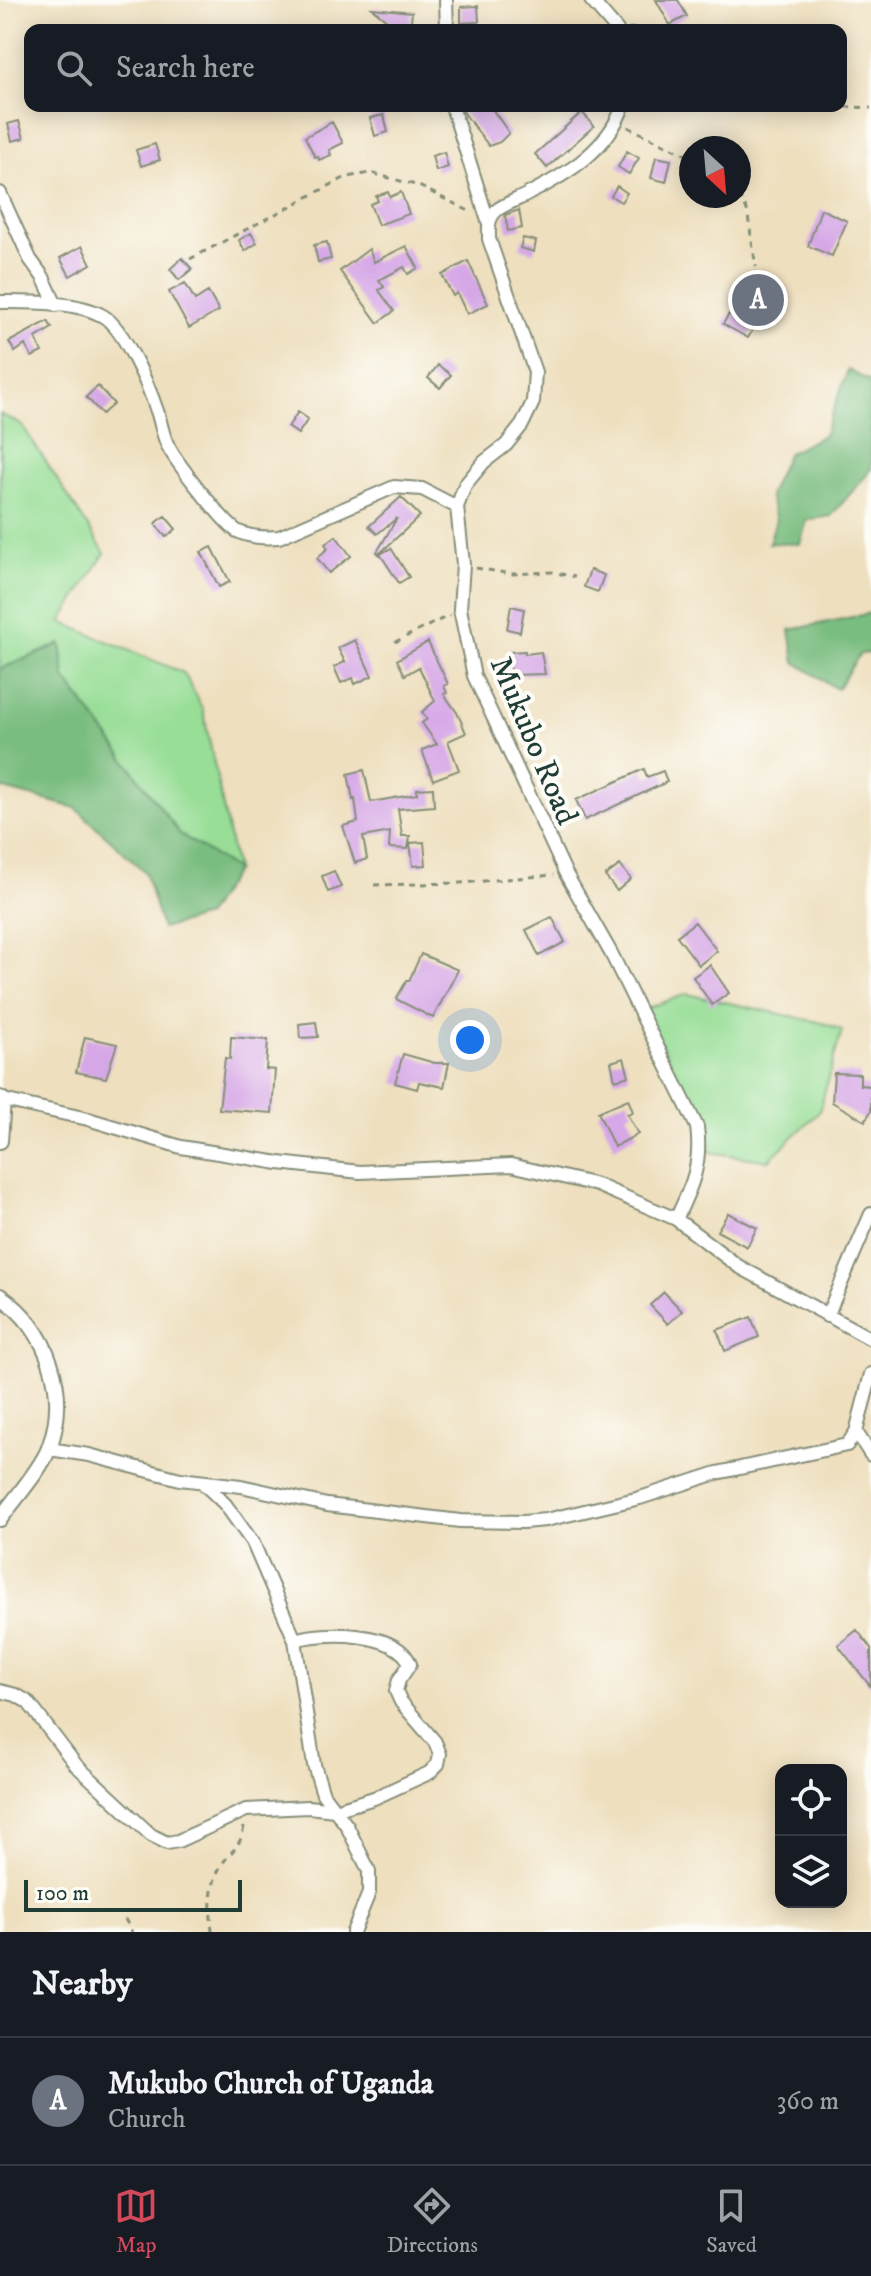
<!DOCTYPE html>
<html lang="en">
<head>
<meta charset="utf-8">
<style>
  :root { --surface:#171b24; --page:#20242c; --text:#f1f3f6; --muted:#9ea1a6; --line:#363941; --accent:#d1495b }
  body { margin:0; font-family:"IM FELL DW Pica",serif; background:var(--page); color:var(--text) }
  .controls { position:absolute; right:24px; bottom:24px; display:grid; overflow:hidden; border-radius:16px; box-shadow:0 4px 20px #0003 }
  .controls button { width:72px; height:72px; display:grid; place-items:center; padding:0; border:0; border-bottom:2px solid var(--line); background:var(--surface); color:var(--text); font:40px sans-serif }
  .compass { position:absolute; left:679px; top:136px; width:72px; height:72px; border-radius:50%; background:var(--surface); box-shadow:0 4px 20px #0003; rotate:154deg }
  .scale { position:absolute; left:24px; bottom:20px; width:218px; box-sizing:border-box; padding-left:8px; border:4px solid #1f3d34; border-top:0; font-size:22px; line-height:28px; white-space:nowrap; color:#1f3d34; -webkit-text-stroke:6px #fdfcf7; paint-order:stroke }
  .you { position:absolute; left:470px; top:1040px; width:28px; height:28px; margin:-20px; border:6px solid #fff; border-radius:50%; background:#1a73e8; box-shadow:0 0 0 12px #1a73e833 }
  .badge { display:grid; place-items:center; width:52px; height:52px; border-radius:50%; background:var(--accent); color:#fff; font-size:26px; font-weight:700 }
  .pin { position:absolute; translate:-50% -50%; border:4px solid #fff; box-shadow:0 2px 8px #0006 }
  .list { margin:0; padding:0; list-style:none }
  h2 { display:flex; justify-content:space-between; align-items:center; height:104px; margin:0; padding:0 32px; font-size:34px }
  h2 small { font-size:26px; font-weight:400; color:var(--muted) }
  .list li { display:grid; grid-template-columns:52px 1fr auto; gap:24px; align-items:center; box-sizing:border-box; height:128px; padding:0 32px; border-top:2px solid var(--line) }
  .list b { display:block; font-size:30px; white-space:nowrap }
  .list p { margin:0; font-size:26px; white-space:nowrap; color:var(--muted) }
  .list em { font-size:26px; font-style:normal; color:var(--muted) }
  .icon { flex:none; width:44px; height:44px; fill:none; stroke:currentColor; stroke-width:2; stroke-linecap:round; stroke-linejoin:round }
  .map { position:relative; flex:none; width:871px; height:1932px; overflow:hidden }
  .search { position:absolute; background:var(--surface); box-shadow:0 4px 20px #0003; left:24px; right:24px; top:24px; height:88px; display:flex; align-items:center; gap:20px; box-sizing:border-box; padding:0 28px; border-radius:16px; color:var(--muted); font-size:30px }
  .sheet { height:232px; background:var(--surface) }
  nav { display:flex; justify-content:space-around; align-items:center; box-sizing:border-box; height:112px; border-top:2px solid var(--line); background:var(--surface); font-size:22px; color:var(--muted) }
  nav a { display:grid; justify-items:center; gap:4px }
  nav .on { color:var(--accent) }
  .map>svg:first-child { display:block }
  .green { fill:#98de97; stroke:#5c8e66; stroke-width:2 }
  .forest { fill:#7abd80; stroke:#4c7d5a; stroke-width:2 }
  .building { fill:#d6a7e7 }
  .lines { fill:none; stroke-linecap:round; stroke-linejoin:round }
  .minor-casing { stroke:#868e79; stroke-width:16 }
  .tertiary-casing { stroke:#868e79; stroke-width:18 }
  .path { stroke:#868e79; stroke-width:3; stroke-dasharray:6 6; stroke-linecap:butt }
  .minor { stroke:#fff; stroke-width:12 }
  .tertiary { stroke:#fff; stroke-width:14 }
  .labels { text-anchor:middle; stroke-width:8; stroke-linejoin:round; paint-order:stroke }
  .street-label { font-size:32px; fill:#1f3d34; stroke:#fdfcf7 }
</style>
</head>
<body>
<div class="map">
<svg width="871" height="1932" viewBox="0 0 871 1932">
  <rect width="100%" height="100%" fill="#fdfcf7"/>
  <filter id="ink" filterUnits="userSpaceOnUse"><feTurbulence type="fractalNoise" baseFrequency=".0125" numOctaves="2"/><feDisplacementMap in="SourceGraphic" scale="16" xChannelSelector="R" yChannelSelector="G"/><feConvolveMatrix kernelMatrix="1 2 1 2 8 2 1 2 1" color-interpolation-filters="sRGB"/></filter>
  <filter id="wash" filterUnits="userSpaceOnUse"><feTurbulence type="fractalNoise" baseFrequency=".006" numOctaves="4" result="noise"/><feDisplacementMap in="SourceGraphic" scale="32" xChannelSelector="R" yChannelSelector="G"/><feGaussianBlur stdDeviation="1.8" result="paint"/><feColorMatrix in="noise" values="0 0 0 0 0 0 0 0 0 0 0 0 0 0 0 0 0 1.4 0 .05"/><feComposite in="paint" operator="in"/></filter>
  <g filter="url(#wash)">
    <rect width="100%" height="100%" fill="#eedfbe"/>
    <path class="green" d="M0 414 22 425 105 553 61 622 184 673 203 710 236 870 180 834 65 678 61 644 0 669Z
      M687 994 823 1023 842 1030 819 1112 768 1161 710 1152 701 1124 644 1009Z"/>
    <path class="forest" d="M848 370 871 382V470L831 516 807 520 800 544 769 543 776 520 769 495 787 454 824 435Z
      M871 613V653L860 654 837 689 795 662 790 630Z
      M61 644 65 678 180 834 236 870 206 916 162 929 145 872 76 808 0 788V669Z"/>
    <g id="blocks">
      <path class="building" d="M656 0H678L687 16 670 25Z
        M478 6 479 22 461 23V7Z
        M372 8 412 12 410 30H399Z
        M461 106H490L509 133 500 142 489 146 464 113Z
        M582 112 594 126 547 168 535 154Z
        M384 115 388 132 375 136 370 118Z
        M19 121 24 138 12 141 8 124Z
        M332 122 343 143 329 150 331 155 319 160 318 156 315 157 305 137Z
        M155 144 160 160 141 166 136 150Z
        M627 151 639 158 629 174 618 167Z
        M444 152 448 167 436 171 432 156Z
        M656 157 671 160 666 182 651 178Z
        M617 186 627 193 621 202 611 196Z
        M388 192 390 197 401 192 409 214 378 225 370 204 378 201 376 196Z
        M821 209 847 221 832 256 808 246Z
        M519 210 522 228 508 231 505 215Z
        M251 233 257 243 245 251 239 240Z
        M523 238 536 241 534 252 520 248Z
        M327 242 331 259 318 262 314 245Z
        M82 246 91 264 70 276 60 258Z
        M406 246 418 268 408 274 404 267 379 280 384 287 379 290 380 292 394 311 378 323 340 271 369 249 374 262Z
        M182 258 192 269 179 280 170 269Z
        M468 261 488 304 467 314 457 293 453 296 442 275Z
        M185 283 195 300 208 292 219 311 189 328 169 292Z
        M752 284 773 294 748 338 723 324 729 314 734 316Z
        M48 321 52 328 36 338 42 352 32 357 25 345 15 352 9 342Z
        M438 365 451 375 440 388 428 378Z
        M98 386 114 404 102 414 86 397Z
        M298 412 308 419 298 434 288 427Z
        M401 497 420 516 379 554 377 552 397 518 377 534 369 526Z
        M165 516 176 529 166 537 155 524Z
        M336 536 351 556 329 573 317 558 328 548 325 544Z
        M212 547 230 582 219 587 201 552Z
        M391 548 409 577 399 583 380 554Z
        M590 570 604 575 598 592 584 587Z
        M511 606 524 609 520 632 507 629Z
        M355 640 372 676 355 684 353 678 341 683 334 667 345 662 338 648Z
        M428 642 448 684 444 686 447 693 444 694 458 714 466 733 448 741 459 770 433 780 422 750 437 744 422 723 427 719 422 712 435 701 419 667 405 675 397 660Z
        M525 651V654L541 652 545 674 510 675V652Z
        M644 769 647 777 663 771 667 782 585 820 576 800Z
        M364 770 371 802 417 794V789L433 788 434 806 398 809 402 836H410L408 849 389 848 390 832 363 837 367 859 355 863 343 826 358 822 355 799 353 800 348 774Z
        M424 842 426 865 413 866 410 843Z
        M620 865 631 879 617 891 605 876Z
        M334 871 341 887 328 892 322 876Z
        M552 917 565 942 539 956 526 930Z
        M695 922 717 951 699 965 677 936Z
        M421 954 458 970 433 1018 396 999 407 980 409 981Z
        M710 965 729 993 712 1005 693 977Z
        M316 1022 318 1037 300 1038 299 1024Z
        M85 1037 117 1044 106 1078 76 1072Z
        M231 1037 268 1040 266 1069 275 1070 272 1113 219 1109 225 1058 230 1059Z
        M403 1054 435 1063H449L444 1087 419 1082 417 1089 395 1083Z
        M624 1058 629 1076 615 1080 611 1062Z
        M834 1073 860 1074V1085L871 1086V1111L865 1121 832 1102Z
        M628 1099 633 1112 627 1114 638 1134 614 1147 598 1112Z
        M728 1213 757 1228 747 1247 717 1231Z
        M664 1292 682 1311 668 1324 650 1305Z
        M751 1317 759 1337 725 1351 717 1330Z
        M857 1630 871 1648V1687L838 1645Z"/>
    </g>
  </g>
  <g filter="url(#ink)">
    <use href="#blocks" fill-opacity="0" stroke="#868e79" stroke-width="2"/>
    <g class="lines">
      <defs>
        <path id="minor" d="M446 0 447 30
          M591 0 617 30
          M452 106 488 221
          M623 106C608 149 569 173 530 193 520 199 506 203 497 210 487 218 489 227 489 239L535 372 533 402 522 425 506 445 484 462 465 485 457 507 463 564 460 609 474 676 566 874 611 953 697 1127C702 1164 692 1186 676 1219
          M0 193 30 259 43 277 56 305
          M0 302C28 302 78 301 103 316 124 328 149 387 157 411 161 422 162 434 168 446 176 462 223 522 237 531 250 538 266 538 279 537L394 487 422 489 457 507
          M3 1100 88 1119 181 1147 279 1163 360 1172 511 1165 597 1185 676 1219 738 1266 871 1339
          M827 1316 871 1214
          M856 1432 871 1455
          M49 1449 89 1455 180 1479 241 1486 327 1505 460 1521 523 1522 546 1520 640 1498 717 1473 847 1445 856 1432 871 1374
          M203 1483 225 1504 253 1543 295 1640 314 1765 323 1794 347 1826 369 1871V1893L353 1932
          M0 1691 16 1695 28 1702 76 1765 151 1835 167 1843 178 1841 246 1810 308 1807 335 1810 374 1798 429 1773 438 1764 440 1754 435 1742 401 1702 396 1691 399 1680 410 1664C398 1631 323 1631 295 1640"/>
        <path id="tertiary" d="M0 1098 3 1100 0 1141
          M0 1296C48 1329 70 1392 49 1448 42 1468 13 1501 0 1519"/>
      </defs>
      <use href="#minor" class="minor-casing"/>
      <use href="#tertiary" class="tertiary-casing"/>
      <path class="path" d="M629 28 642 30
        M833 106 871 108
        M628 127 691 157
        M739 196 747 210 756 267
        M190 259 346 177 371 173 419 186 471 212
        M476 568 511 574 553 572 575 577
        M395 642 450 615
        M374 885 460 883 554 875
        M125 1919 132 1932
        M212 1932C210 1910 209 1889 219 1869 229 1851 241 1849 244 1826"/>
      <use href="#minor" class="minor"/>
      <use href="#tertiary" class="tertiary"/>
    </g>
  </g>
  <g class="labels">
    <g class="street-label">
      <text transform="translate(535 740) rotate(67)" y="11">Mukubo Road</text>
    </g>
  </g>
</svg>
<div class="controls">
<button><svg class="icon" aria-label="locate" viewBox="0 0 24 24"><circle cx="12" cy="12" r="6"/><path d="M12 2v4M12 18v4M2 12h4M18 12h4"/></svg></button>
<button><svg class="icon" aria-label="layers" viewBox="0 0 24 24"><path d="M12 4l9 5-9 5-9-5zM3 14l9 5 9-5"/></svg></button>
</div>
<svg class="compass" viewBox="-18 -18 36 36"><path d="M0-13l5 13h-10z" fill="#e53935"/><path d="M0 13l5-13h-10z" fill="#9ea1a6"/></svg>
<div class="scale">100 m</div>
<div class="you"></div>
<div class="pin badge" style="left:758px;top:300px;background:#6b7280">A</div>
<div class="search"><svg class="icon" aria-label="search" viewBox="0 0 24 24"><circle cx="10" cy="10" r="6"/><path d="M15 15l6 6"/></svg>Search here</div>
</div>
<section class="sheet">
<h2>Nearby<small></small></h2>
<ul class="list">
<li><span class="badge" style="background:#6b7280">A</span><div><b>Mukubo Church of Uganda</b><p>Church</p></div><em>360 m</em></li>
</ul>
</section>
<nav>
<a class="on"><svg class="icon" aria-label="map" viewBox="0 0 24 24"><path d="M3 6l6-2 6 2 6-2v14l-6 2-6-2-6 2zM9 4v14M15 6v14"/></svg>Map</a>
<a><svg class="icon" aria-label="directions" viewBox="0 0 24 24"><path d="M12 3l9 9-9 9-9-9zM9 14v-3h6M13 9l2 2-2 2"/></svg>Directions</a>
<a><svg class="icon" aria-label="saved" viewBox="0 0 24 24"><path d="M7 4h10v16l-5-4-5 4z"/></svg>Saved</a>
</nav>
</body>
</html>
